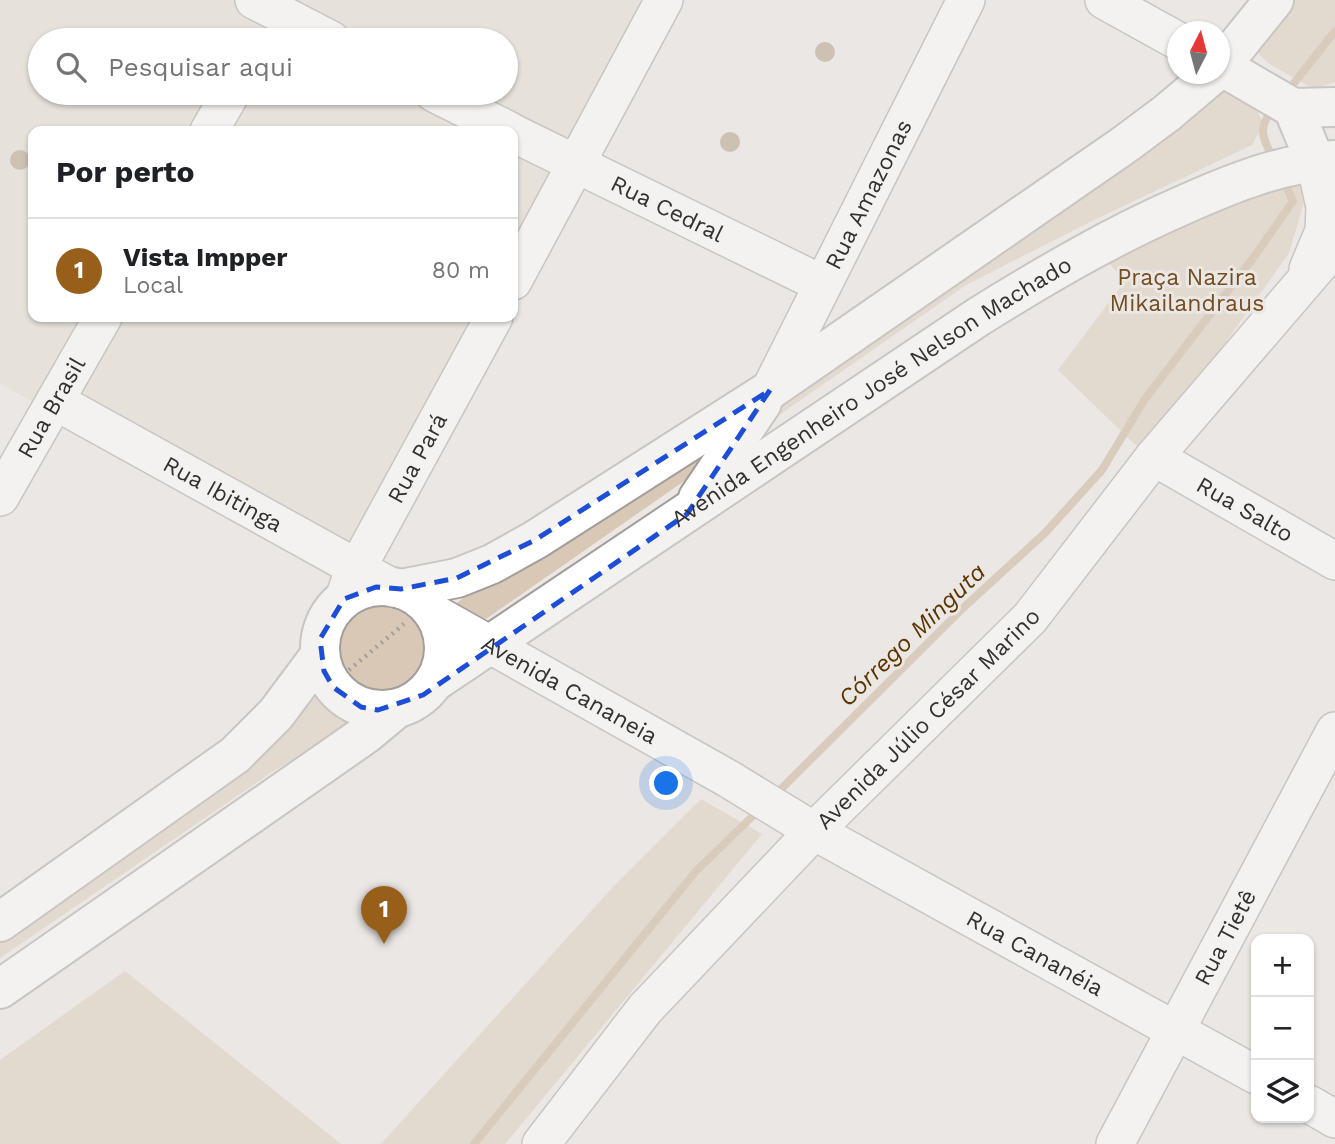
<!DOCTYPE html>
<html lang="pt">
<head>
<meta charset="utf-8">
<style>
  :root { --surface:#fff; --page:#f6f6f6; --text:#202124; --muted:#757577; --line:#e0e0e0; --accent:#975f1a }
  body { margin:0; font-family:"Work Sans",sans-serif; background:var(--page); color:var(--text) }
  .controls { position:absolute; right:21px; bottom:21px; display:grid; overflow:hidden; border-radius:14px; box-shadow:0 2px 5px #0004 }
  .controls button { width:63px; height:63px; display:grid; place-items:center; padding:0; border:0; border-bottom:2px solid var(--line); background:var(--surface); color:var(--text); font:35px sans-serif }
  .compass { position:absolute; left:1167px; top:21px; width:63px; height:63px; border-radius:50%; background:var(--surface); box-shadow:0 2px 5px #0004; rotate:6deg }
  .you { position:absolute; left:667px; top:784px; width:24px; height:24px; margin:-18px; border:5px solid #fff; border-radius:50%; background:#1a73e8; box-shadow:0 0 0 10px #1a73e833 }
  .badge { display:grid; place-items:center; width:46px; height:46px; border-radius:50%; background:var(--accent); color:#fff; font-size:23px; font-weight:700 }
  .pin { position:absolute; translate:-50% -58px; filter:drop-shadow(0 2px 4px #0008) }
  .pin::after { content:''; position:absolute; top:37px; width:24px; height:21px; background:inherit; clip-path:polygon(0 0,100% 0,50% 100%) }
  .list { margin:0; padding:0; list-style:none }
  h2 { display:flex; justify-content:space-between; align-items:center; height:91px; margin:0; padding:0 28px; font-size:30px }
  h2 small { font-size:23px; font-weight:400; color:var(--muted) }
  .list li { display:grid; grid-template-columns:46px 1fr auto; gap:21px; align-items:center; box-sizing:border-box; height:105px; padding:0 28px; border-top:2px solid var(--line) }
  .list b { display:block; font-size:26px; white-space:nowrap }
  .list p { margin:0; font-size:23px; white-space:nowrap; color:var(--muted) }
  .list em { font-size:23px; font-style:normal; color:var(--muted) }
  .icon { flex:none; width:38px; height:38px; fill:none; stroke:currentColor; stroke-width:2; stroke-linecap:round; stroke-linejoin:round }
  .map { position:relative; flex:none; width:1335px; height:1144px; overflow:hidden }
  .search { position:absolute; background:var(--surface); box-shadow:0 2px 5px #0004; left:28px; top:28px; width:490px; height:77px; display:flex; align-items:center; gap:18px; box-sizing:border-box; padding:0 24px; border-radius:38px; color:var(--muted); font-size:26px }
  .panel { position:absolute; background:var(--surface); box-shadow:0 2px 5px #0004; left:28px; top:126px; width:490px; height:196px; border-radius:14px }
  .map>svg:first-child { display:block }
  .built { fill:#e2dad1; fill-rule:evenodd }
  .green { fill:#dac8b6 }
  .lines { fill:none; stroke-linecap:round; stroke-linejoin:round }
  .stream { stroke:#c7ab8f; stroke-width:8 }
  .minor-casing { stroke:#a19e9c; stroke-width:40 }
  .major-casing { stroke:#a19e9c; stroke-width:42 }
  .path { stroke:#a19f9c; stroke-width:4.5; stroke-dasharray:2 5; stroke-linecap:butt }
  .minor { stroke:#fff; stroke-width:37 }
  .major { stroke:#fff; stroke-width:38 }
  .tree { fill:#aa9278 }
  .marked { fill:none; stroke:#1d4ed8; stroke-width:5; stroke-dasharray:14 9; stroke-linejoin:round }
  .labels { text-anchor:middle; stroke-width:6; stroke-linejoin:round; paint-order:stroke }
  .street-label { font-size:23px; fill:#333231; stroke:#eae7e4 }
  .park-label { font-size:23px; fill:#754d20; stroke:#eae7e4 }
  .water-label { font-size:24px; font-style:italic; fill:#5b3501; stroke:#eae7e4 }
</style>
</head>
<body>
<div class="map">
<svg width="1335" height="1144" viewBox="0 0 1335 1144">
  <rect width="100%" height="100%" fill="#eae7e4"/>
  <path class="built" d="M0 0H652L513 261V131H33V317H483L340 583 0 383ZM40 40H506V93H40Z"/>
  <path class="green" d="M1285 0H1335V82L1314 89 1268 63 1256 51Z
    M1222 92C1246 97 1254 99 1263 124L1252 145 1090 222 966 285 486 619 455 604 697 432 1144 139Z
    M1292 175 1305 177V199L1289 253 1146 455 1058 370 1125 281 1105 259Z
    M333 647a49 49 0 1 1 98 0a49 49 0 1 1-98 0Z
    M308 686 353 724 272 772 0 958V929Z
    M701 799 762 834 505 1144H381L612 888Z
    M125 971 341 1144H0V1060Z"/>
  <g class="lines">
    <path class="stream" d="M1287 92 1335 31
      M1274 161C1263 137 1256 130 1274 107
      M775 795 963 608 1045 533 1102 470 1145 399 1254 257 1293 201 1283 179
      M474 1144 696 871 760 809"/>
    <defs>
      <g id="minor">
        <path d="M254 0 331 40"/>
        <path d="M1104 0 1178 41"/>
        <path d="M434 93 510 131"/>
        <path d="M209 131 231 93"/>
        <path id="s1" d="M513 133 822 284"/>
        <path d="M1308 269 1324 231 1325 207 1315 161"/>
        <path d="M513 281 664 0"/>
        <path id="s2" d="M770 390 966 0"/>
        <path id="s3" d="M55 401 393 588"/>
        <path id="s4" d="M1154 457 1335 561"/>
        <path id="s5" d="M0 497 103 317"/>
        <path id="s6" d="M344 599 350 581 494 317"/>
        <path id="s7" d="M432 612 727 778 814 831 1256 1075"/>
        <path d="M1309 1104 1335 1119"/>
        <path id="s8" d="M541 1144 645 1009 814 831 1030 618 1154 457 1335 246"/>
        <path id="s9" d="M1115 1144 1335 731"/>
      </g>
      <g id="major">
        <path d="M1221 66 1293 108 1315 161"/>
        <path d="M1220 67 1274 0"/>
        <path d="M1293 108 1335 107"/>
        <path d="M698 498 762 403"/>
        <circle cx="382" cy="648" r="62"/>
        <path d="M401 589 457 578 492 564 535 540 770 390 1124 145 1167 113 1213 74"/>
        <path id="s10" d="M434 682 978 317C1044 276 1110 237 1181 206 1230 184 1281 163 1335 160"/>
        <path d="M0 922 235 755 276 714 320 655"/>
        <path d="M0 989 366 734 396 709"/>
      </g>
    </defs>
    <use href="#minor" class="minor-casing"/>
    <use href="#major" class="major-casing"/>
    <path class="path" d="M349 670 404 624"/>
    <use href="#minor" class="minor"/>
    <use href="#major" class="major"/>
  </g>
  <g class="tree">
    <circle cx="825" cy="52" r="10"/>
    <circle cx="730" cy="142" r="10"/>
    <circle cx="20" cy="160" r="10"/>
  </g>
  <path d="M0 0H1335V1144H0ZM770 390 687 514 423 695 378 710 361 707 333 687 324 671 320 639 344 599 376 587 401 589 457 578 535 540Z" fill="#eae7e4" fill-opacity=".55" fill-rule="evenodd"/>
  <path class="marked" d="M770 390 687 514 423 695 378 710 361 707 333 687 324 671 320 639 344 599 376 587 401 589 457 578 535 540Z"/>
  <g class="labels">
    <g class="street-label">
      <text dy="8" stroke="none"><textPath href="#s2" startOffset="219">Rua Amazonas</textPath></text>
      <text dy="8" stroke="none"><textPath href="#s1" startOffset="172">Rua Cedral</textPath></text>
      <text dy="8" stroke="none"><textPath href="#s10" startOffset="525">Avenida Engenheiro José Nelson Machado</textPath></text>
      <text dy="8" stroke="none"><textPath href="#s5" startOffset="103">Rua Brasil</textPath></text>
      <text dy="8" stroke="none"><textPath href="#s6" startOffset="159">Rua Pará</textPath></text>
      <text dy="8" stroke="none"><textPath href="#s3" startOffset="192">Rua Ibitinga</textPath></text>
      <text dy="8" stroke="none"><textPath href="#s4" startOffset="105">Rua Salto</textPath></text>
      <text dy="8" stroke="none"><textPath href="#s7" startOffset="158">Avenida Cananeia</textPath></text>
      <text dy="8" stroke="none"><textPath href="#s8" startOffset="576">Avenida Júlio César Marino</textPath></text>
      <text dy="8" stroke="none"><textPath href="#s9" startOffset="234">Rua Tietê</textPath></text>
      <text dy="8" stroke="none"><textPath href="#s7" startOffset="693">Rua Cananéia</textPath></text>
    </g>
    <g class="park-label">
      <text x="1187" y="285">Praça Nazira<tspan x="1187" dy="26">Mikailandraus</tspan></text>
    </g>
    <g class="water-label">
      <text transform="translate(912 635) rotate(-44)" y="8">Córrego Minguta</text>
    </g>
  </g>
</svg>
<div class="controls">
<button>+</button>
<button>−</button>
<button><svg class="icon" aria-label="layers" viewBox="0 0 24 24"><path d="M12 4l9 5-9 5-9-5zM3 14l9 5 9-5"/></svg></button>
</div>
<svg class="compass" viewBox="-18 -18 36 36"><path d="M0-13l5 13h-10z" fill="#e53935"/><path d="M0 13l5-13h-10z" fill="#757577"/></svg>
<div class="you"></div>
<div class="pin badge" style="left:384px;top:944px">1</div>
<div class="search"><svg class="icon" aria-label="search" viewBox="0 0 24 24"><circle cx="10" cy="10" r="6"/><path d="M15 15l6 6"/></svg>Pesquisar aqui</div>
<section class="panel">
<h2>Por perto<small></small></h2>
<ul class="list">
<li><span class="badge">1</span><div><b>Vista Impper</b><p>Local</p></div><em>80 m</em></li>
</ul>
</section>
</div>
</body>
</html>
